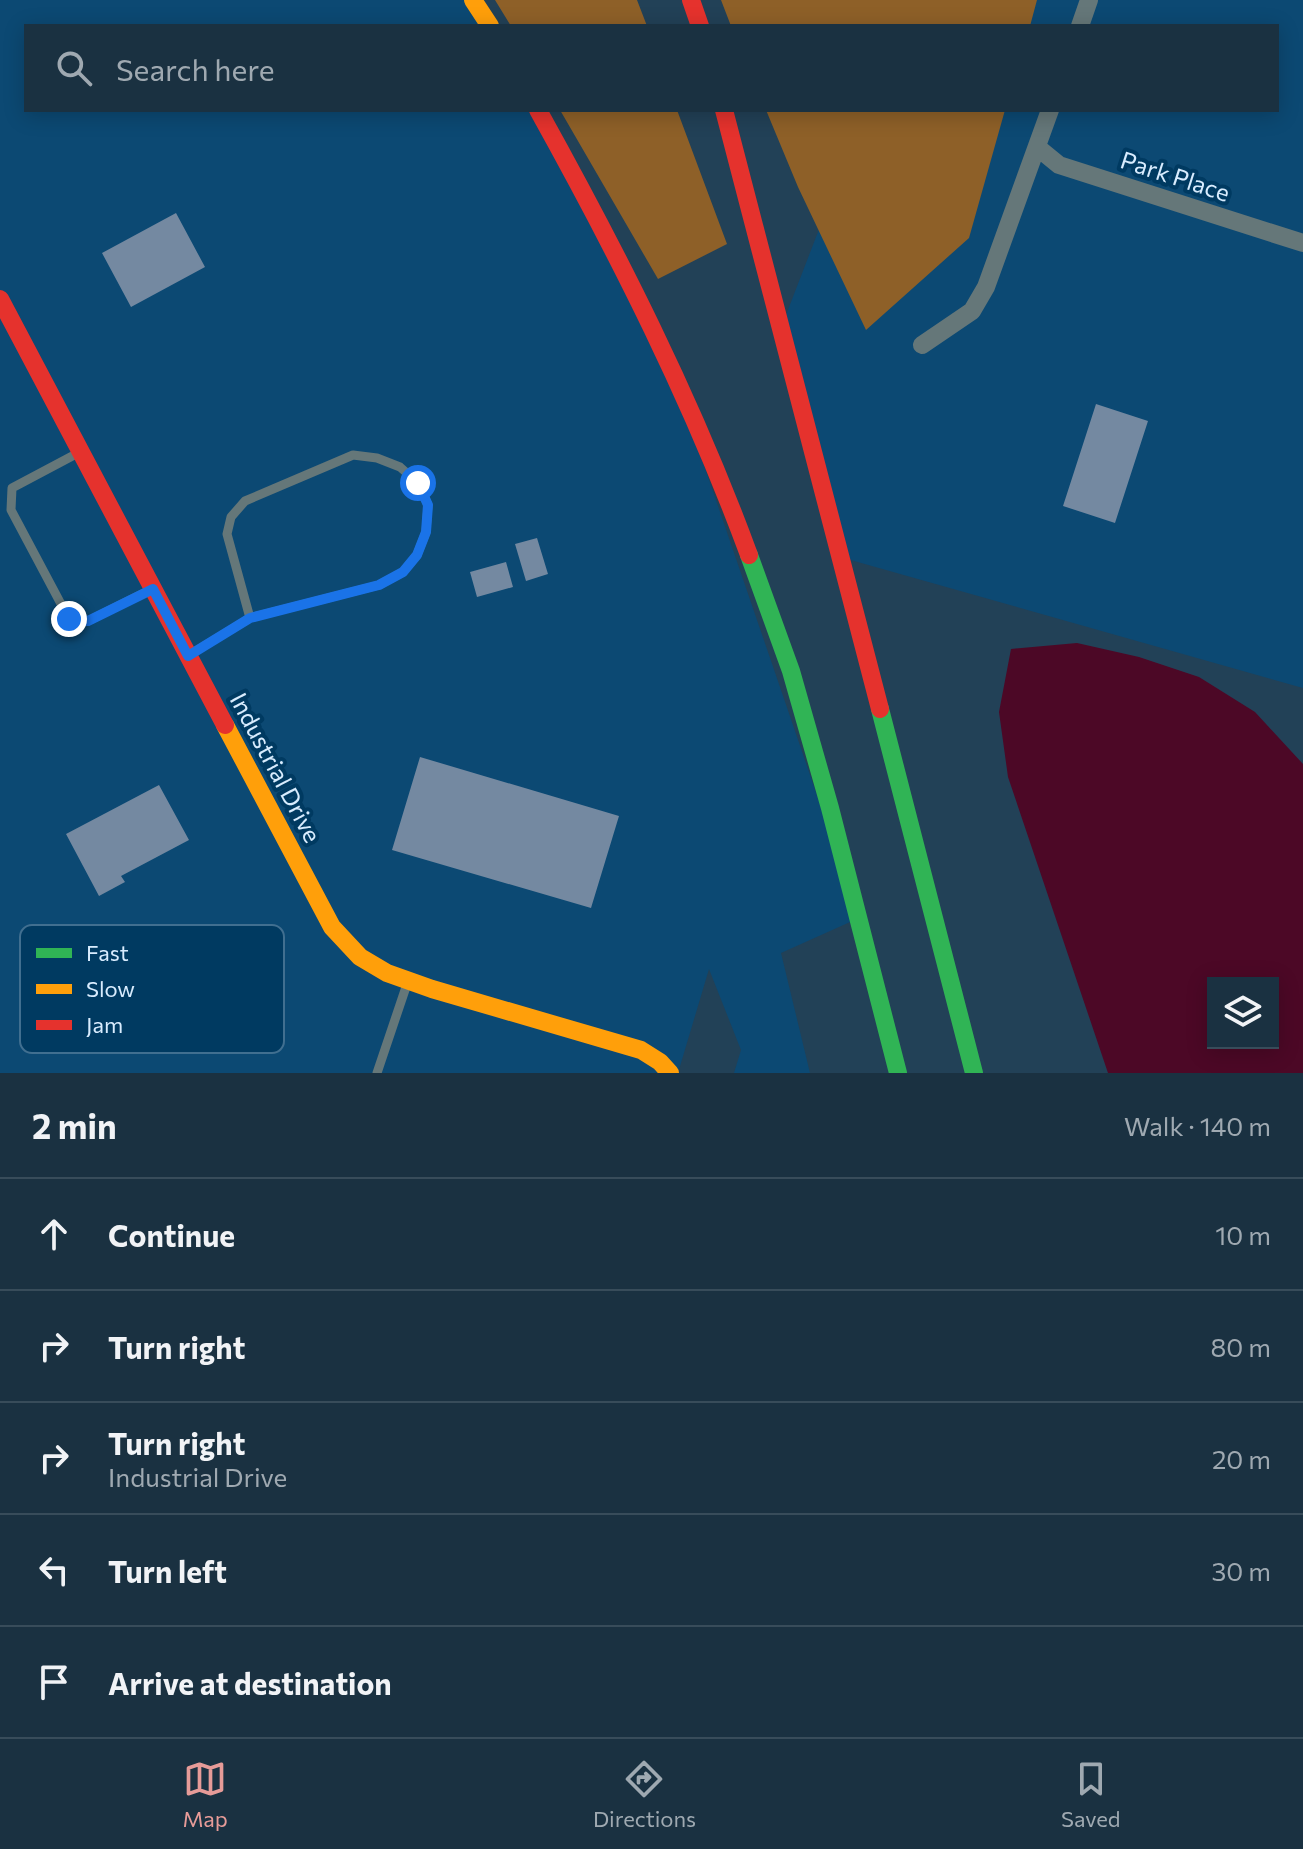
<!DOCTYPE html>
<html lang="en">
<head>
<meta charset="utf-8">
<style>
  :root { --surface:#1a3141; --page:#233948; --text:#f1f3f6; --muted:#9fa9b1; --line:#384c5a; --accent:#e69b98 }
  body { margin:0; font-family:Commissioner,sans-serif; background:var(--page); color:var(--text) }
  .controls { position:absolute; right:24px; bottom:24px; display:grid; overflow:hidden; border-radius:0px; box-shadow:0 4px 20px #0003 }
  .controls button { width:72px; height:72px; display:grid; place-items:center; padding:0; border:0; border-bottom:2px solid var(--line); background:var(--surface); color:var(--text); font:40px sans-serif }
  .stop { position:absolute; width:24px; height:24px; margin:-18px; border:6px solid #1a73e8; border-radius:50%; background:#fff }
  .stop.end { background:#1a73e8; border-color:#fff; box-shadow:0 2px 8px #0008 }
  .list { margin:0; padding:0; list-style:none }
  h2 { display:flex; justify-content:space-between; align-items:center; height:104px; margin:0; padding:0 32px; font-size:34px }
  h2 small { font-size:26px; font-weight:400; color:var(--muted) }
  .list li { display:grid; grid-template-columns:52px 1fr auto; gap:24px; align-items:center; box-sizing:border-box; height:112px; padding:0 32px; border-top:2px solid var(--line) }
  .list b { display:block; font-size:30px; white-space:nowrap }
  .list p { margin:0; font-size:26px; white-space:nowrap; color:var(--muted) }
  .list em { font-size:26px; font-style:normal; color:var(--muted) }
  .icon { flex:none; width:44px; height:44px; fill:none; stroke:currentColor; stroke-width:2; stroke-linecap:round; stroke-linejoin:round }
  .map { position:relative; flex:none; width:1303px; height:1073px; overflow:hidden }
  .search { position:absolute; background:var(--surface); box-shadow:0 4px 20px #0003; left:24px; right:24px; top:24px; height:88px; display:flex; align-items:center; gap:20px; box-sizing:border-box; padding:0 28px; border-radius:0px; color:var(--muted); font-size:30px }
  .sheet { height:664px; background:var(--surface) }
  nav { display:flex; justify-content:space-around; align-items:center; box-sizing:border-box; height:112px; border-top:2px solid var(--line); background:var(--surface); font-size:22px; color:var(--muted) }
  nav a { display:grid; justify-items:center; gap:4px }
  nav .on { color:var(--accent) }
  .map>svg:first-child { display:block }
  .built { fill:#0c4973 }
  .forest { fill:#8e6028 }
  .water { fill:#4c0826; fill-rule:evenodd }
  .building { fill:#7489a1 }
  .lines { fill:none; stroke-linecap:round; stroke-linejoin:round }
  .lane { stroke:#657779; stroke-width:9 }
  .street { stroke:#657779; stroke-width:18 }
  .fast { stroke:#30b455; stroke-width:18 }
  .slow { stroke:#ff9f0a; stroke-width:18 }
  .jam { stroke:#e5322d; stroke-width:18 }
  .route { stroke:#1a73e8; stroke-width:10 }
  .labels { text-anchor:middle; stroke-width:8; stroke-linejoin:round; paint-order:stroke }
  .street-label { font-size:24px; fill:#d8ecfe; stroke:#003a61 }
  .key { fill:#003a61; stroke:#416f90; stroke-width:2 }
  .key-label { font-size:22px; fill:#d8ecfe }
</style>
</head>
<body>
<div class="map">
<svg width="1303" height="1073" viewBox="0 0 1303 1073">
  <rect width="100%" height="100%" fill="#224157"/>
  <path class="built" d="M0 0H470L488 26H26V110H536L667 357 859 918 781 953 810 1073H734L741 1050 709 969 678 1073H0Z
    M908 0H1303V688L840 557 781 328 865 110H1277V26H898Z"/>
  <path class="forest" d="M495 0H637L647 26H511Z
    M721 0H1037L1030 26H731Z
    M560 110H677L727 244 658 279Z
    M766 110H1005L969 238 866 330 798 187Z"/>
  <path class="water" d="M1077 643 1139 657 1199 677 1255 712 1303 764V1073H1108L1008 777 999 712 1011 649ZM1213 983H1273V1043H1213Z"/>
  <path class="building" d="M176 213 205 267 131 307 102 253Z
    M1096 404 1148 421 1115 523 1063 506Z
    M537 538 548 574 526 581 515 544Z
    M506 562 513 587 477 597 470 572Z
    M420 757 619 816 591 908 392 850Z
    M159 785 189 840 121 876 125 882 99 896 66 834Z"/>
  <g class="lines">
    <path class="lane" d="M78 453 12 488 11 510 69 619 88 621 150 590
      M191 654 250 618 379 585 403 572 417 555 426 532 428 505 418 483 400 467 377 458 353 455 245 501 231 517 227 534 250 618
      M377 1073 407 984"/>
    <path class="street" d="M1080 26 1089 0
      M1037 147 1059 165 1303 243
      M922 345 972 311 986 287 1050 110"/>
    <path class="fast" d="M749 555 791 671 830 808 898 1073
      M880 709 974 1073"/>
    <path class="slow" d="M473 0 490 26
      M225 725 332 927 360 957 387 973 432 989 641 1050 660 1062 670 1073"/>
    <path class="jam" d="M691 0 700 26
      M538 110C618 254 692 400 749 555
      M724 110 880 709
      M0 299 225 725"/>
  </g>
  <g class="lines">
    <path class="route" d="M69 619 88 621 153 589 188 656 250 618 379 585 403 572 417 555 426 532 428 505 418 483"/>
  </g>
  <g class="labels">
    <g class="street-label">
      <text transform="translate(1175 177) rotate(18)" y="8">Park Place</text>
      <text transform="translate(275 768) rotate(62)" y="8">Industrial Drive</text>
    </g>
  </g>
  <rect x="20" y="925" width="264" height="128" rx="12" class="key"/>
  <rect x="36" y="948" width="36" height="10" fill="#30b455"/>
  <rect x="36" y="984" width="36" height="10" fill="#ff9f0a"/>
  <rect x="36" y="1020" width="36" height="10" fill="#e5322d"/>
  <g class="key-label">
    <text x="86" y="961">Fast</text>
    <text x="86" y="997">Slow</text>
    <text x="86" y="1033">Jam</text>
  </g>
</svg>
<div class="controls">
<button><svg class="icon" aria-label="layers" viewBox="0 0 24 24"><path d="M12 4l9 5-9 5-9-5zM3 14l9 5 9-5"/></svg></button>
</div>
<div class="stop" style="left:418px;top:483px"></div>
<div class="stop end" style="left:69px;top:619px"></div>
<div class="search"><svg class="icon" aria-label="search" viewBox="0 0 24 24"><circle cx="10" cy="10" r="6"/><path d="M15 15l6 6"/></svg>Search here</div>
</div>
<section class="sheet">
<h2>2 min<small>Walk · 140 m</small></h2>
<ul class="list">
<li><svg class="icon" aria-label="ahead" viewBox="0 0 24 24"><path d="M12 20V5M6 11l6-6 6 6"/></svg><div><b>Continue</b></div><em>10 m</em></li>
<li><svg class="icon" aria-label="right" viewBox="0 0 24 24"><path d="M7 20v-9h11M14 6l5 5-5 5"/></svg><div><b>Turn right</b></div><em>80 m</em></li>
<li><svg class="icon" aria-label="right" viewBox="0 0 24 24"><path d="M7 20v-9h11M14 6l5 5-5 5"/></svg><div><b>Turn right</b><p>Industrial Drive</p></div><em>20 m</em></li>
<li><svg class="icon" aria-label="left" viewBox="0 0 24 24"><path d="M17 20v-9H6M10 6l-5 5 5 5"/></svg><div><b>Turn left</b></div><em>30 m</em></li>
<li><svg class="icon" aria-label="arrive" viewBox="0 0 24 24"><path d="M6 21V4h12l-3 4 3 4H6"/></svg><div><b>Arrive at destination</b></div></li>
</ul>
</section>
<nav>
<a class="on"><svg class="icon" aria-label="map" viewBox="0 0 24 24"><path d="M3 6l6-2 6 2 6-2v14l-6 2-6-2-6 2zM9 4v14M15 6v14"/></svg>Map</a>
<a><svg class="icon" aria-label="directions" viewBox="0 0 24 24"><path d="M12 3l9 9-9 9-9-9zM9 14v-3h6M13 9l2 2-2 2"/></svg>Directions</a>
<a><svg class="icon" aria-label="saved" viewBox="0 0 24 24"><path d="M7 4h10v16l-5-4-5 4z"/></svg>Saved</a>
</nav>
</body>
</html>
